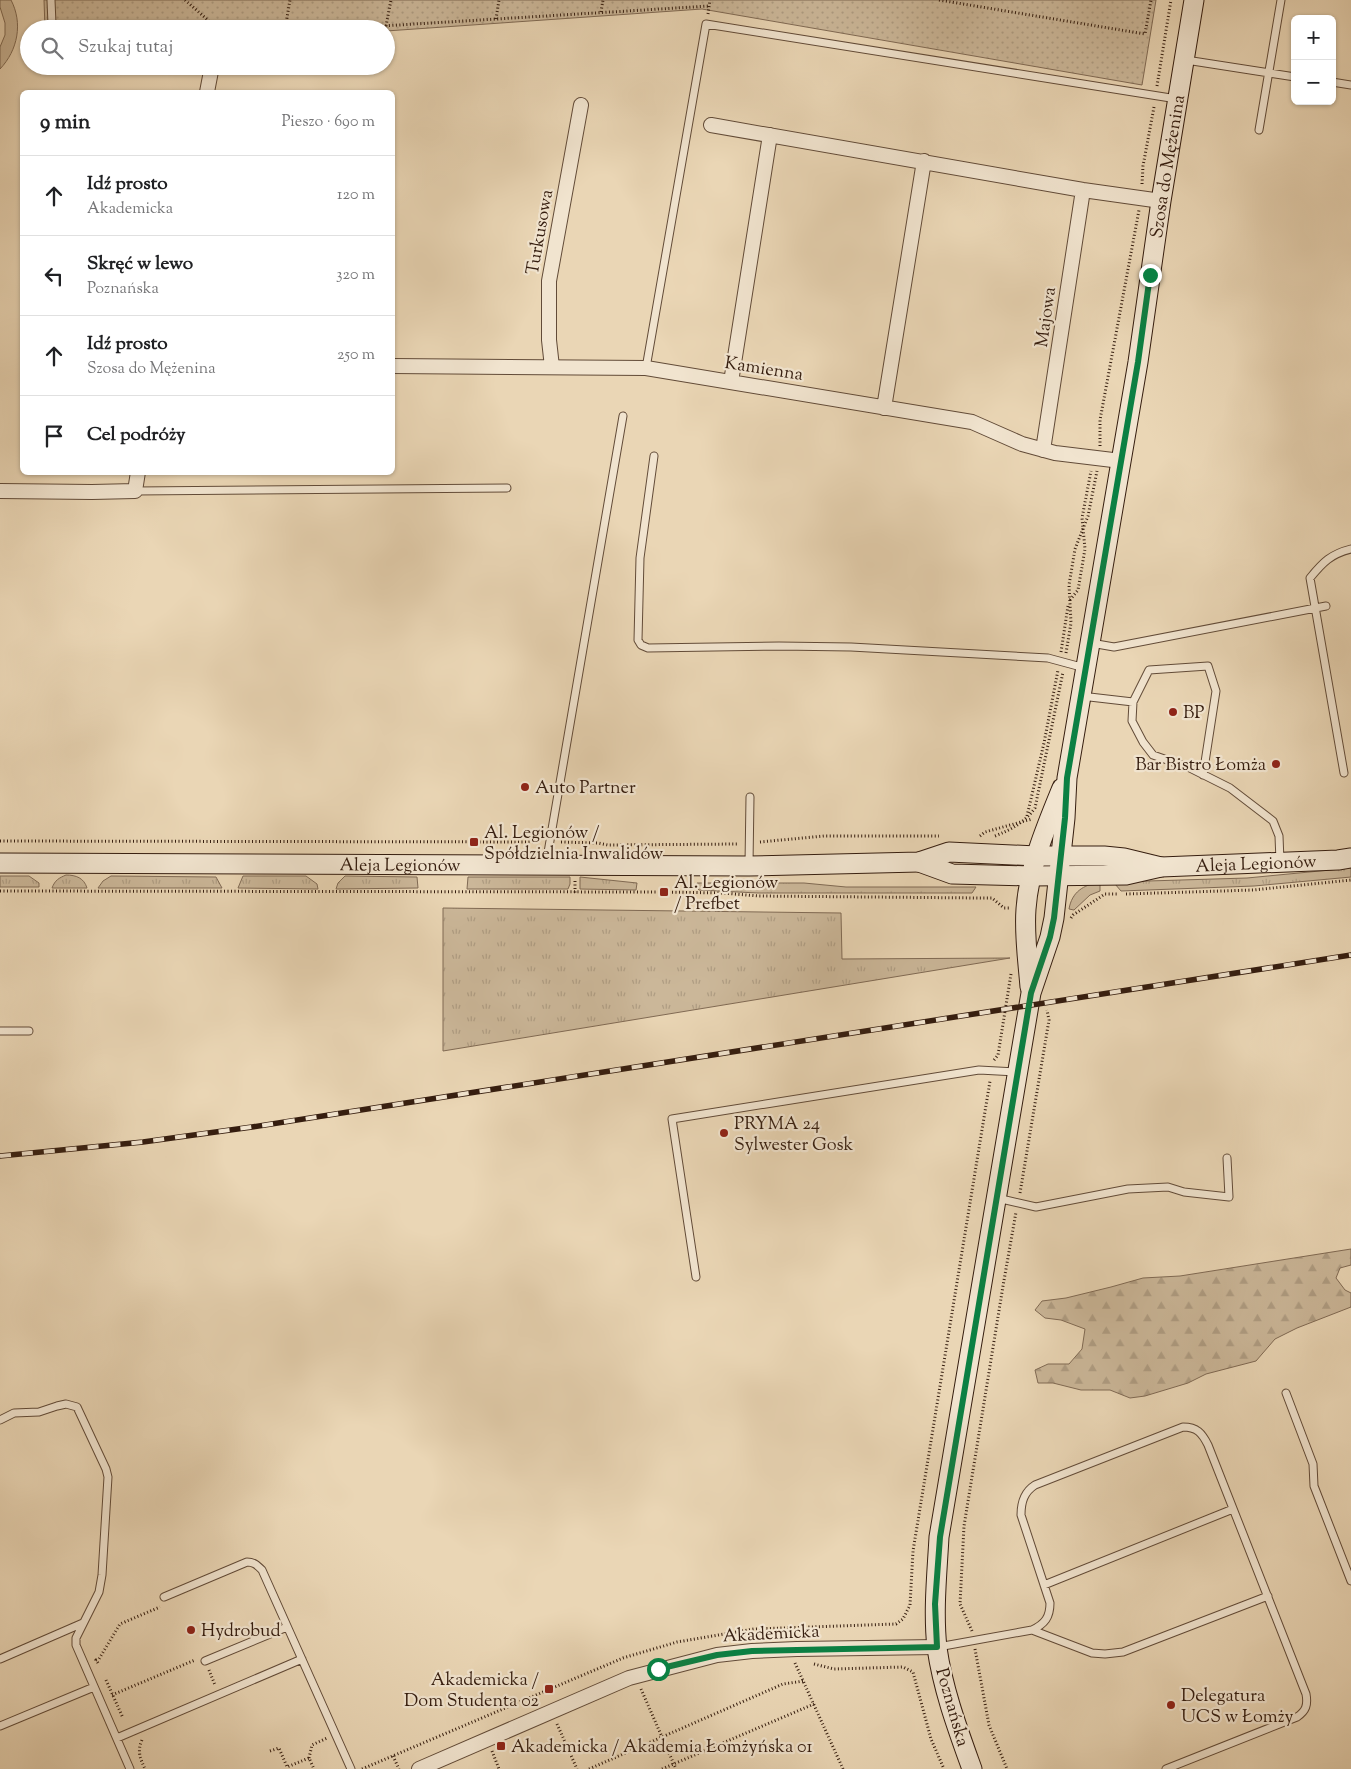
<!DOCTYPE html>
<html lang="pl">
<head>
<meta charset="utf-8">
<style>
  :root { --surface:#fff; --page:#f2f2f2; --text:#202124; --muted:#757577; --line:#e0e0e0 }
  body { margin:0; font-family:"Sorts Mill Goudy",serif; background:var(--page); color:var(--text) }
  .controls { position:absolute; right:15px; top:15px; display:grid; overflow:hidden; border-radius:8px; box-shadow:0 1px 4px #0004 }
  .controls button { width:45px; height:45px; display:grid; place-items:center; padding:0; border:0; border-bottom:1px solid var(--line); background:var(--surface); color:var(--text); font:25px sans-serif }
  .stop { position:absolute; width:15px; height:15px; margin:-11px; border:4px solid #0b8043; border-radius:50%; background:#fff }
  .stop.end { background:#0b8043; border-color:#fff; box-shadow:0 1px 5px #0008 }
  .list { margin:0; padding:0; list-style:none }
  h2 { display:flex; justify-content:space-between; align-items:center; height:65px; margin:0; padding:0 20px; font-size:21px }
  h2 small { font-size:16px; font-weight:400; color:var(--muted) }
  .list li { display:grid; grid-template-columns:32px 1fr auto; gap:15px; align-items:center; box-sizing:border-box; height:80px; padding:0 20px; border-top:1px solid var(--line) }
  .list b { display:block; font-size:19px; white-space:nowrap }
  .list p { margin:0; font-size:16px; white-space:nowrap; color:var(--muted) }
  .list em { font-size:16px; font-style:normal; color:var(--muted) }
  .icon { flex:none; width:28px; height:28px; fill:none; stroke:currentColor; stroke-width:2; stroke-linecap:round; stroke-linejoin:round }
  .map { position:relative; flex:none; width:1351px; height:1769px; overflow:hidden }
  .search { position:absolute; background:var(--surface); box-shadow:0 1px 4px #0004; left:20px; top:20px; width:375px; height:55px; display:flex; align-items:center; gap:12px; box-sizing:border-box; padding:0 18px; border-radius:28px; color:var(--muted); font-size:19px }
  .panel { position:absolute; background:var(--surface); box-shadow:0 1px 4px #0004; left:20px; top:90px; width:375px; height:385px; border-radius:8px }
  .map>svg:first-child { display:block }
  .grass { fill:url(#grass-tufts); stroke:#806a54 }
  .forest { fill:url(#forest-firs); stroke:#806a54 }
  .garden { fill:url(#garden-dots); stroke:#806a54 }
  .pitch { fill:#cbb799; stroke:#806a54 }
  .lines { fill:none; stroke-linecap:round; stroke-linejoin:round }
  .lane-casing { stroke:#624b38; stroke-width:9 }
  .street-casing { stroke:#624b38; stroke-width:16 }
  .secondary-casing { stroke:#351d0f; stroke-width:21 }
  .path { stroke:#351d0f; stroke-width:3; stroke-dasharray:1 2.5; stroke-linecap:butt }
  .lane { stroke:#f1e4cf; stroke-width:7 }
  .street { stroke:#f1e4cf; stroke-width:14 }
  .secondary { stroke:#f1e4cf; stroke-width:19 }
  .rail-casing { stroke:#351d0f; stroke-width:5.5 }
  .rail { stroke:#f1e4cf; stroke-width:4; stroke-dasharray:11; stroke-linecap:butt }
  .route { stroke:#0b8043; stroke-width:6 }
  .poi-dot { fill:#8f2418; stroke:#f1e4cf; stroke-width:2 }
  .labels { text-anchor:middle; stroke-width:4.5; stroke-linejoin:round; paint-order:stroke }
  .street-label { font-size:18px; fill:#351d0f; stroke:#f1e4cf }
  .poi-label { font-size:18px; fill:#351d0f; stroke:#f1e4cf; text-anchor:start }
</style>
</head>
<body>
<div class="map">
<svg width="1351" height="1769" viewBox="0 0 1351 1769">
  <defs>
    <pattern id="grass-tufts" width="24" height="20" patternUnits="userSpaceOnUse" patternTransform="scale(1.25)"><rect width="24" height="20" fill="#cbb799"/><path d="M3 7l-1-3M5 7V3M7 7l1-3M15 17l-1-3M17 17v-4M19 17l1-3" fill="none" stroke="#af9d83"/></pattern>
    <pattern id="forest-firs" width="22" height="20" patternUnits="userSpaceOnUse" patternTransform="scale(1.25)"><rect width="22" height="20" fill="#cbb799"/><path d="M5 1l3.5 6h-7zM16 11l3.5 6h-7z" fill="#af9d83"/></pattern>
    <pattern id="garden-dots" width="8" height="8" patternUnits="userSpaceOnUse" patternTransform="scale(1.25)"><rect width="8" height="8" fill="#cbb799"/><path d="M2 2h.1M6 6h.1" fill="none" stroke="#af9d83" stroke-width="1.8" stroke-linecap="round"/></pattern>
  </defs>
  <rect width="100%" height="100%" fill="#ead6b5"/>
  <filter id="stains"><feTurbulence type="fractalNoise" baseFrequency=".004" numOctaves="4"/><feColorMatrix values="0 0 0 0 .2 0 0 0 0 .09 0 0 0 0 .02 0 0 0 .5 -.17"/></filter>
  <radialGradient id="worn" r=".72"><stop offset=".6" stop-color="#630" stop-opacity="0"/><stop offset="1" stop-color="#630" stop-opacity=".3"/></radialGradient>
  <path class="grass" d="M1351 868V877L1254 886 1121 891 1115 884V882L1247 878Z
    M66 875C76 875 84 878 87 888H52C55 880 59 878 66 875Z
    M0 876H29L39 883V887H0Z
    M111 876 216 877 222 888H98L103 881Z
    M243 876H306L317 884 318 889 238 888Z
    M345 876 417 877 418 888 336 889 338 883Z
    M468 877H570V884L568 889H467Z
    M580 877 637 883 636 890 580 889Z
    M1100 882V891L1090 895 1074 910 1069 909C1072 892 1083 885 1100 882Z
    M697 883H804L846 887H976L972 893H758L699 890 696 887Z
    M443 908 841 913 842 959 1010 958 443 1051Z"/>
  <path class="forest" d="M1351 1249V1265L1340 1268 1336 1278 1345 1290 1351 1293V1307L1297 1328 1275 1339 1256 1361 1206 1374 1188 1383 1145 1396 1130 1398 1110 1390H1081L1053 1383H1038L1035 1370 1048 1364H1069L1082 1349 1085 1329 1061 1320 1045 1318 1035 1310 1042 1301 1066 1298 1111 1287 1143 1278 1180 1276Z"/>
  <path class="garden" d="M44 0H1156L1142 85 702 9 386 31V29H45Z"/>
  <path class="pitch" d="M0 0H11C23 23 18 50 0 69V47L5 35V23L0 7Z"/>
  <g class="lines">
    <defs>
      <path id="lane" d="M51 0 52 24 54 29
        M1186 60 1295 77
        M1332 82 1351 85
        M1259 130 1281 0
        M646 368 706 24 1177 99
        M654 456 640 558 638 640 641 645 648 648 779 646 851 647 1048 658 1085 668
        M135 491 507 488
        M1091 643 1114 647 1326 606
        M1081 696 1133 702
        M1344 773 1310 578C1323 562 1331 554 1351 549
        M1203 775 1216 691 1208 666 1149 670 1133 702 1132 721 1143 742 1153 755 1190 768 1230 788 1273 821 1279 836 1280 861
        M546 864 623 416
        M749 864 750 797
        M0 1031H29
        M997 1198 1036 1207 1128 1189 1168 1187 1184 1192 1229 1197 1227 1158
        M696 1277 672 1119 979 1070 1016 1072
        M1286 1393 1313 1464 1314 1486 1351 1581
        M0 1420 14 1413 39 1412 57 1406 66 1404 77 1407 106 1469 108 1477 102 1575 99 1592 76 1638V1645L130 1769
        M1044 1585 1233 1509
        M164 1597 247 1562C254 1562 257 1565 262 1570L351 1769
        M1032 1630 1092 1653 1105 1654 1123 1652 1268 1596
        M938 1647 1032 1630C1045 1624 1050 1617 1050 1603L1021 1515C1021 1502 1024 1492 1035 1485L1183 1427C1197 1427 1202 1433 1208 1445L1306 1694C1308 1705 1306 1711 1297 1717L1166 1769
        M0 1659 83 1623
        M205 1661 287 1627
        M0 1726 94 1687
        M117 1738 302 1659"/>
      <path id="street" d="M207 92 212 66
        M711 125 1083 190 1161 201
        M392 366 646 368 972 422 1022 444 1055 453 1121 461
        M552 367 549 340V281L581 105
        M731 382 770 135
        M884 408 924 161
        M1043 450 1083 190
        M0 491 92 492 135 491 138 472
        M419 1769 629 1678 717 1655 752 1651 797 1649 937 1647"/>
      <g id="secondary">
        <path id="s1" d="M919 862 952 874 1031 876 1126 875 1161 867 1338 860 1351 858"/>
        <path id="s2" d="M0 863 749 866 919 862 949 852 1037 856H1104L1124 858 1161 867"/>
        <path d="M1030 987C1028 961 1024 935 1026 909 1029 867 1046 827 1062 788"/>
        <path id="s3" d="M972 1769C958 1730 943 1690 937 1648 933 1611 937 1574 939 1537L1031 993 1050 937 1054 918 1065 818 1067 778 1138 362 1161 201 1194 0"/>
      </g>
    </defs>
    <use href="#lane" class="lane-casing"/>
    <use href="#street" class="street-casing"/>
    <use href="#secondary" class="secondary-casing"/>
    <path class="path" d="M185 0 218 29
      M939 0 1145 34 1151 0
      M601 12 603 0
      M708 14 710 0
      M496 19 499 0
      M386 26 391 0
      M285 29 290 0
      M333 29 709 6
      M1157 86 1171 0
      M1142 184 1143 166 1154 107
      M1100 446V420L1139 210
      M1070 600 1078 590 1085 549 1082 518 1091 471
      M1061 652 1068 606
      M1066 653 1071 623 1069 585 1075 549 1088 516 1097 471
      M1027 816 1044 743 1058 670
      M980 836 985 832 1032 819
      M995 836C1012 829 1024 823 1035 808L1063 672
      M0 841 539 842
      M561 842 598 843 608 845 739 844
      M760 842 824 836H939
      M575 881V893
      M0 891 664 892 722 893 759 896 980 898H992L1004 908H1011
      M1126 894 1253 890 1351 880
      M1071 918 1073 915 1105 894H1118
      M994 1060 998 1055 1011 974
      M1020 1193 1049 1020 1047 1010
      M972 1631 960 1604 964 1526 1003 1286 1016 1212
      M975 1649 989 1725 1007 1769
      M98 1663 96 1660 99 1659 120 1624 160 1607
      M795 1663 843 1769
      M814 1664 834 1669 903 1667 913 1672 931 1739 944 1769
      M209 1670 215 1685
      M106 1680 123 1718
      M641 1689 676 1769
      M112 1695 195 1660
      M557 1724 577 1769
      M142 1740C137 1751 140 1758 145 1769
      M270 1751 279 1748 287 1767 309 1758 314 1769
      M492 1751 499 1769
      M393 1756 399 1769
      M309 1758 312 1745 327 1738
      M362 1769 623 1658 677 1642 754 1629 896 1624 903 1619 910 1605 913 1551 990 1081
      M589 1769 783 1684 804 1681
      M662 1769 814 1704"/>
    <use href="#lane" class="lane"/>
    <use href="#street" class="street"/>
    <use href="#secondary" class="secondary"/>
    <defs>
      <path id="rail" d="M0 1156 143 1142 252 1127 1351 955"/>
    </defs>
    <use href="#rail" class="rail-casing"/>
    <use href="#rail" class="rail"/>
  </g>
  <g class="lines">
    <path class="route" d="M658 1669 717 1655 752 1651 937 1647 935 1604 940 1537 1031 993 1050 937 1054 918 1065 818 1067 778 1138 362 1150 275"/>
  </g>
  <g class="poi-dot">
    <circle cx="1173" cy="712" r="5"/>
    <circle cx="1276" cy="764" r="5"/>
    <circle cx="525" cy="787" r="5"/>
    <rect x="469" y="837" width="10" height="10" rx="2.5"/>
    <rect x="659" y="887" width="10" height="10" rx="2.5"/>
    <circle cx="724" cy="1133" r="5"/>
    <circle cx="191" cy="1630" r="5"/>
    <rect x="544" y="1684" width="10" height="10" rx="2.5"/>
    <circle cx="1171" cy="1705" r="5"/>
    <rect x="496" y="1741" width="10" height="10" rx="2.5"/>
  </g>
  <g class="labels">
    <g class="street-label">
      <text dy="6" stroke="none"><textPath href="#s3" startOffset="1628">Szosa do Mężenina</textPath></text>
      <text transform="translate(539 232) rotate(-80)" y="6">Turkusowa</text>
      <text transform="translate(1045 317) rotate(-82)" y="6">Majowa</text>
      <text transform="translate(764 368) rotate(9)" y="6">Kamienna</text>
      <text dy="6" stroke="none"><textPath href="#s1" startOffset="340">Aleja Legionów</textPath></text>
      <text dy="6" stroke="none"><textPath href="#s2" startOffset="400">Aleja Legionów</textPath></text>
      <text transform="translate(771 1633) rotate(-3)" y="6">Akademicka</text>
      <text transform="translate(953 1707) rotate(74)" y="6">Poznańska</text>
    </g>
    <g class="poi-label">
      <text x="1183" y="718">BP</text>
      <text x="1266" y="770" text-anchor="end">Bar Bistro Łomża</text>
      <text x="535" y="793">Auto Partner</text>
      <text x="484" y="838">Al. Legionów /<tspan x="484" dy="21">Spółdzielnia Inwalidów</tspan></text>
      <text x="674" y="888">Al. Legionów<tspan x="674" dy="21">/ Prefbet</tspan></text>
      <text x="734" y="1129">PRYMA 24<tspan x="734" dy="21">Sylwester Gosk</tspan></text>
      <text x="201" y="1636">Hydrobud</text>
      <text x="539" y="1685" text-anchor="end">Akademicka /<tspan x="539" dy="21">Dom Studenta 02</tspan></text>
      <text x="1181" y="1701">Delegatura<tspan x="1181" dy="21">UCS w Łomży</tspan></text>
      <text x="511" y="1752">Akademicka / Akademia Łomżyńska 01</text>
    </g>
  </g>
  <rect width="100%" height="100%" filter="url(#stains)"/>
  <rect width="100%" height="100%" fill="url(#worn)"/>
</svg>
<div class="controls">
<button>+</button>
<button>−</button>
</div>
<div class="stop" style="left:658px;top:1669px"></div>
<div class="stop end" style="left:1150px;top:275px"></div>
<div class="search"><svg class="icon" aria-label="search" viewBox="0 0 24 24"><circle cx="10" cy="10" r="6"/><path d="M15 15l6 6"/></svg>Szukaj tutaj</div>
<section class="panel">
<h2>9 min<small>Pieszo · 690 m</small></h2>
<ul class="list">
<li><svg class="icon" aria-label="ahead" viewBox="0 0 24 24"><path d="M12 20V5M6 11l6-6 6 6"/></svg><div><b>Idź prosto</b><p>Akademicka</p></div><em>120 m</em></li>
<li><svg class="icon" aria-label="left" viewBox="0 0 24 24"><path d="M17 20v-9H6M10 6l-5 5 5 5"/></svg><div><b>Skręć w lewo</b><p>Poznańska</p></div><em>320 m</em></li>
<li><svg class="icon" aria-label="ahead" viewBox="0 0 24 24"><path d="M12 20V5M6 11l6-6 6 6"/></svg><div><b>Idź prosto</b><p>Szosa do Mężenina</p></div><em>250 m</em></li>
<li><svg class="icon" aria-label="arrive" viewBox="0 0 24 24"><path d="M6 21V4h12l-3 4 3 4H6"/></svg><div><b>Cel podróży</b></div></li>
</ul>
</section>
</div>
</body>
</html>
